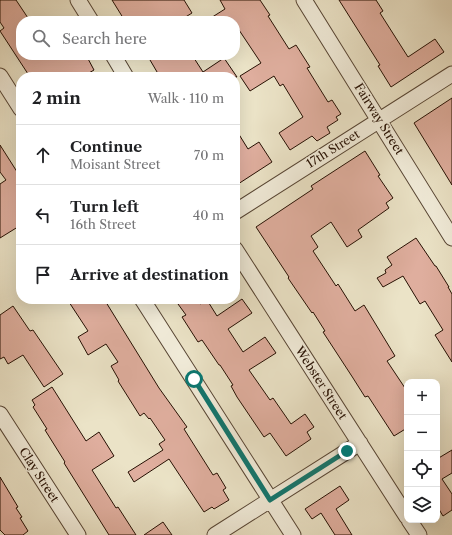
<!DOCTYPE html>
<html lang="en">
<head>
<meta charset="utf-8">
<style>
  :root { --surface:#fff; --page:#f2f2f2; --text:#202124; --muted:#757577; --line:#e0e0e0 }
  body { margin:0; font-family:"Libre Caslon Text",serif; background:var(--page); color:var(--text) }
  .controls { position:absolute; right:12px; bottom:12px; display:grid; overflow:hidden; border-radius:8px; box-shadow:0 4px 16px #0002 }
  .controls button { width:36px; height:36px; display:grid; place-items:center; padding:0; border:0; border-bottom:1px solid var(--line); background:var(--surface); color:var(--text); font:20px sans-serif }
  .stop { position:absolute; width:12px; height:12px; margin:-9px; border:3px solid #0f766e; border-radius:50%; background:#fff }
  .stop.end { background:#0f766e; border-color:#fff; box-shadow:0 1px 4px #0008 }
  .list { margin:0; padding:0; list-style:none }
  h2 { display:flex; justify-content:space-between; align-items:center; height:52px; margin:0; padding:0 16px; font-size:17px }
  h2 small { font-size:13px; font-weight:400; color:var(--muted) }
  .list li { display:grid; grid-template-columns:26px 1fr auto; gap:12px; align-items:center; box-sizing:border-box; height:60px; padding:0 16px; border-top:1px solid var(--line) }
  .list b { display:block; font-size:15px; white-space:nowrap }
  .list p { margin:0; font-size:13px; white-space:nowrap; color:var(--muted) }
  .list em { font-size:13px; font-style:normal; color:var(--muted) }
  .icon { flex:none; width:22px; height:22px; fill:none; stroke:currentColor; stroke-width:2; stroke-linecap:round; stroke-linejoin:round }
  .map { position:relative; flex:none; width:452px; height:535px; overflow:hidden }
  .search { position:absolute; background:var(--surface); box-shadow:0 4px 16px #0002; left:16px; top:16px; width:224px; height:44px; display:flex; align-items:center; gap:10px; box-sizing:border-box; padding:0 14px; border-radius:16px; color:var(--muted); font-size:15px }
  .panel { position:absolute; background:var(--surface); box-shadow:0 4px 16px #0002; left:16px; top:72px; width:224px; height:232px; border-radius:16px }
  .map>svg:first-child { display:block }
  .building { fill:#dfae9e; stroke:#261003 }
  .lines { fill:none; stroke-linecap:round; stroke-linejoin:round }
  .minor-casing { stroke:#574534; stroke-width:17 }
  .minor { stroke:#f2eddb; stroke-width:15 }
  .route { stroke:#0f766e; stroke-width:5 }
  .labels { text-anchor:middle; stroke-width:3; stroke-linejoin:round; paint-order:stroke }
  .street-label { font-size:12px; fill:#261003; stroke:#f2eddb }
</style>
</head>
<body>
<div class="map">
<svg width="452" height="535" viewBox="0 0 452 535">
  <rect width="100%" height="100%" fill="#ebe3c7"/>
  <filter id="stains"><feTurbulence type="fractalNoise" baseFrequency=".005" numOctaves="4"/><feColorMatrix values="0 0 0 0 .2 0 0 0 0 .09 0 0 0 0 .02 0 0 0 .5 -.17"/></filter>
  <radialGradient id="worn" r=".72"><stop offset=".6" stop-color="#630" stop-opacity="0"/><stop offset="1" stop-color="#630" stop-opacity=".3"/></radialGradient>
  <path class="building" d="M0 0H16L30 21H21V55H86L94 70 82 77H30L0 31 4 28 0 22Z
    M112 0H184L192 13 179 21H125Z
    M220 0H260L270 15 268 16 289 49 296 45 310 67 307 68 328 102 332 100 341 114 336 117 338 120 327 127 330 133 317 141 312 136 290 150 279 133 303 117 283 84 280 86 274 76 250 91 240 76 261 63 235 24V21H206L225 9Z
    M339 0H376L383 11 380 13 408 57 435 39 444 52 391 87 378 66 380 65Z
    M157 55H192L203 72 224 58 237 77H160L150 60Z
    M452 98V185L414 123Z
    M235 128 248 149 259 142 272 162 235 186Z
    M0 145 21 178V225L0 238V184L6 180 0 172Z
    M365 151 380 175 378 176 393 198 386 203 389 208 358 230 362 237 347 247 331 222 311 236 318 247 313 251 336 286 338 284 355 311 364 305 395 356 387 361 407 391V428L394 436 368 396 365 397 353 378 323 332 325 331 313 312 312 313 288 278 289 277 256 227 313 189 311 186Z
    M416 238 435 266H436L449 287H448L452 294V362L435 335 443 330 425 301 420 304 403 276 383 287 377 278 386 273 385 270 392 265 387 257Z
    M67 299H104L159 388 187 427 184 429 213 475 217 473 226 488 223 490 229 500 214 509 212 507 204 512 169 459 134 482 128 472 163 450 159 444 165 440 150 418 149 419 144 413 140 416 118 381 119 380 111 366 118 362 106 344 88 355 78 337 88 331Z
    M186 299H197L200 304 207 300 217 316 242 299 252 313 228 329 243 352 265 337 276 353 249 370 270 400 273 398 291 424 305 414 314 427 307 432 311 439 286 456 270 433 264 437 237 397 231 386 233 385 220 365H219L202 340 198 342 182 317 186 315 178 304Z
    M13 306 30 331 33 330 63 374 44 387 23 355 8 364 4 357 0 359V315Z
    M52 387 86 441 99 432 114 456 92 470 116 508 118 507 136 535H109L64 463 65 462 45 430 47 429 33 407 35 405 32 400Z
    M452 450V473L442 479 452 494V510L443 516 437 506V459Z
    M0 477 18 507 16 508 22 517 20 518 28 531 23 535H5L0 530Z
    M340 486 349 500 336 509 352 535H335L321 513 312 519 305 509Z
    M163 522 172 535H144Z"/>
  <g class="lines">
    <defs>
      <path id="minor" d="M78 0 91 21
        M304 0 452 238
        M113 55 126 77
        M0 76 21 109
        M235 212 452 74
        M235 249 407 517
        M142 299 293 535
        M0 414 78 535
        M409 520 419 535
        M215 535 360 443"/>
    </defs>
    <use href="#minor" class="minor-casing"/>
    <use href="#minor" class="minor"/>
  </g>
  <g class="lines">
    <path class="route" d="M194 379 270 500 347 451"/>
  </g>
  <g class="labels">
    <g class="street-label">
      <text transform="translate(379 119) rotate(58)" y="4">Fairway Street</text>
      <text transform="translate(333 149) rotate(-32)" y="4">17th Street</text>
      <text transform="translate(321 383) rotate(57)" y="4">Webster Street</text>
      <text transform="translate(39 475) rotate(57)" y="4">Clay Street</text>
    </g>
  </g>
  <rect width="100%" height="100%" filter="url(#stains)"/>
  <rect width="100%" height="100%" fill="url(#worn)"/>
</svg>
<div class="controls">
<button>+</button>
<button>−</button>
<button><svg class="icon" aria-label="locate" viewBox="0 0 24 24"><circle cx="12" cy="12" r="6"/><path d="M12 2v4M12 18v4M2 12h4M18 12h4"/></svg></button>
<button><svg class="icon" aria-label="layers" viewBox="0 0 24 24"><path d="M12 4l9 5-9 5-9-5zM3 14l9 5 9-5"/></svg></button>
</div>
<div class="stop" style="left:194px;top:379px"></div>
<div class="stop end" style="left:347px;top:451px"></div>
<div class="search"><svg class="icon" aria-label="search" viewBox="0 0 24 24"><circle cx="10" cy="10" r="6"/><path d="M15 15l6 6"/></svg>Search here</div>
<section class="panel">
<h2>2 min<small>Walk · 110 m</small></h2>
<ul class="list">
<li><svg class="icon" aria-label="ahead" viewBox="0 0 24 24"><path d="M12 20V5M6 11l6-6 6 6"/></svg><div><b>Continue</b><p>Moisant Street</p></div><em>70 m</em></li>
<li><svg class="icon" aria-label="left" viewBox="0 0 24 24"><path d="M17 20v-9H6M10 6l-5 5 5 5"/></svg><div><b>Turn left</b><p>16th Street</p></div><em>40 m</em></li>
<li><svg class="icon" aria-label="arrive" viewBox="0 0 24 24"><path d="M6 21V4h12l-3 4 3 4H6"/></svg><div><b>Arrive at destination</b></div></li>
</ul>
</section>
</div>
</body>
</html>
